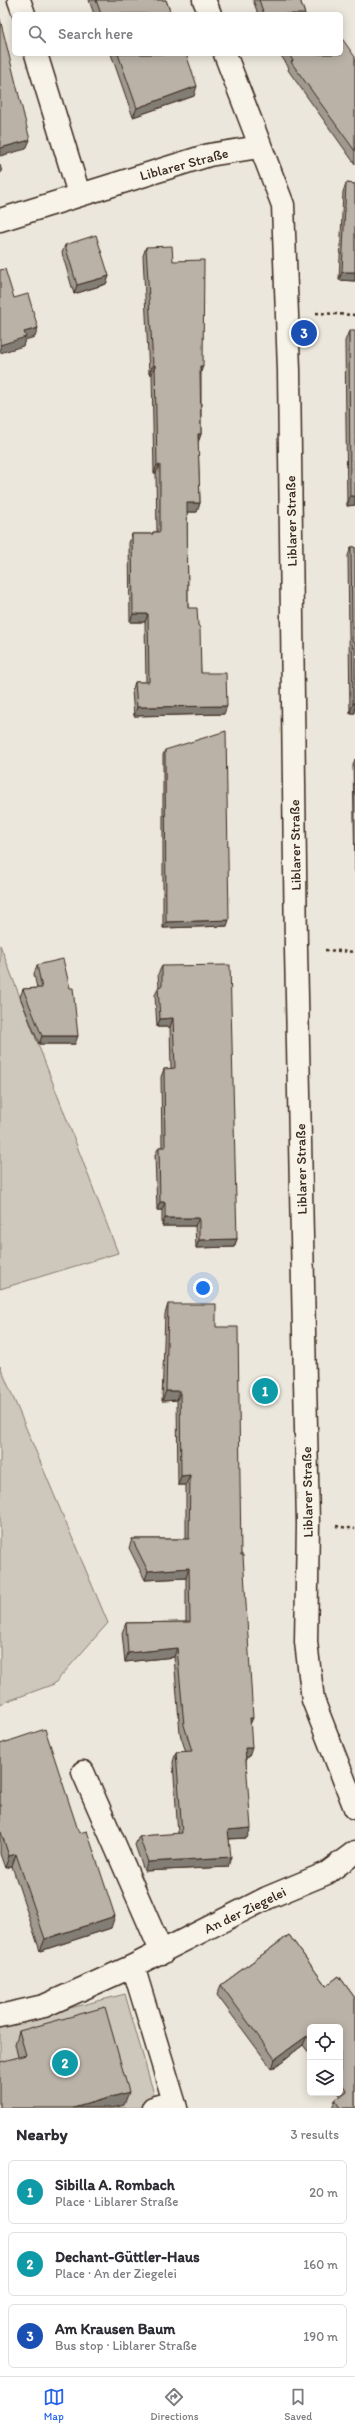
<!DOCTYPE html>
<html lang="en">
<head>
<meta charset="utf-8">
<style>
  :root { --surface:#fff; --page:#f2f2f3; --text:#2b2b33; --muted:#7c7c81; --line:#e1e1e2; --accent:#2563eb }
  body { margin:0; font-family:Itim,sans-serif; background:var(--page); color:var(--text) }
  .controls { position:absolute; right:12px; bottom:12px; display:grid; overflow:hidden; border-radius:6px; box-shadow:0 2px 10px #0003 }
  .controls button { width:36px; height:36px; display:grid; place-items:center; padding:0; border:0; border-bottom:1px solid var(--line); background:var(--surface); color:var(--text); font:20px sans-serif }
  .you { position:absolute; left:203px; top:1288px; width:14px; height:14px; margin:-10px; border:3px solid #fff; border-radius:50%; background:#1a73e8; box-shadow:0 0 0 6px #1a73e833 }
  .badge { display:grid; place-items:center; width:26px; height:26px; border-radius:50%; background:var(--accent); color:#fff; font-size:13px; font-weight:700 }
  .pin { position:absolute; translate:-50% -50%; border:2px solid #fff; box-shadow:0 1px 4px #0006 }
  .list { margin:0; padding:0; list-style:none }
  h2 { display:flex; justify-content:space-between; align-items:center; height:52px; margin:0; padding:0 16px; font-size:17px }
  h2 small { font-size:13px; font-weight:400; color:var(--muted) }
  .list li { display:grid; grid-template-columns:26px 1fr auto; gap:12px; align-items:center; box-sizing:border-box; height:64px; margin:0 8px 8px; padding:0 8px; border:1px solid var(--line); border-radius:6px }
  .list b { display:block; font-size:15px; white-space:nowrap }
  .list p { margin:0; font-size:13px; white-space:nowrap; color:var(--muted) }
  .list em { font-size:13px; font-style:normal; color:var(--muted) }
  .icon { flex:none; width:22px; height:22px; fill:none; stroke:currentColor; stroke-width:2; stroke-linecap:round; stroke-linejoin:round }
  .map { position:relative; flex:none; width:355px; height:2108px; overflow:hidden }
  .search { position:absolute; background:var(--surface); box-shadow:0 2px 10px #0003; left:12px; right:12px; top:12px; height:44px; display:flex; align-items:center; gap:10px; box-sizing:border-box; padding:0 14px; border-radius:6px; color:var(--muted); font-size:15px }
  .sheet { height:268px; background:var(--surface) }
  nav { display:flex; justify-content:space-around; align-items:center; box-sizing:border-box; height:56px; border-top:1px solid var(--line); background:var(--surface); font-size:11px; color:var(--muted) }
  nav a { display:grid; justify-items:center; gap:2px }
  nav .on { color:var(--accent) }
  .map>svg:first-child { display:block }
  .green { fill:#cec8bc; stroke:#84796d }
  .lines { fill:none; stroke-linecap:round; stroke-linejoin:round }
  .minor-casing { stroke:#3b2a1e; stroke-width:25 }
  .path { stroke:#3b2a1e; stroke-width:2.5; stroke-dasharray:3 3; stroke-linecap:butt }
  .minor { stroke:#f7f3e8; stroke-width:22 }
  .wall { fill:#a09990; stroke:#3b2a1e }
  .shaded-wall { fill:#827d75; stroke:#3b2a1e }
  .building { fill:#bab2a7; stroke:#3b2a1e }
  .labels { text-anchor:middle; stroke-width:3; stroke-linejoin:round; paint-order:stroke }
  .street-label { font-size:14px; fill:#3b2a1e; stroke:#f7f3e8 }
</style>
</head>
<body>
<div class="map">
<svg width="355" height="2108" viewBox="0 0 355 2108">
  <rect width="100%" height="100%" fill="#ece7dc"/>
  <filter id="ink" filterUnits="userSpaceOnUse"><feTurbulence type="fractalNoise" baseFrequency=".025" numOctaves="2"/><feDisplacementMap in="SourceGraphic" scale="8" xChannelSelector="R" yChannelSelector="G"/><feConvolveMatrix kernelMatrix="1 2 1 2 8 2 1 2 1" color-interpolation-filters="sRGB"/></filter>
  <g filter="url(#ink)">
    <path class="green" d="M0 945 118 1253 0 1289Z
      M0 1366 108 1623 54 1684 0 1704Z
      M125 1994 158 2108H0V2026Z"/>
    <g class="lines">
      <defs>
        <path id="minor" d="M19 0 24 14
          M204 0 210 14
          M36 54 79 194
          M225 54 283 205 289 370 296 949 308 1524 306 1642 313 1700 355 1808
          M0 220 209 155 259 147
          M83 1772 162 1953
          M133 1966 176 2108
          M0 2016 44 2006 133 1966 267 1898 327 1873 355 1852
          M153 2108 174 2102"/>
      </defs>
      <use href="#minor" class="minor-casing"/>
      <path class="path" d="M316 313 355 315
        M325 950 355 952
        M336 1526 355 1529"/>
      <use href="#minor" class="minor"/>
    </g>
    <path class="wall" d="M89 0H166L171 14H94Z
      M253 0H300L305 14H258Z
      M111 54H186L194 96 133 117Z
      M280 54H341L355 57V164L288 70 289 68Z
      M346 183 355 184V281L339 280 343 192Z
      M65 245 109 276 106 284 74 294 62 253Z
      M146 247 173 261 201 373V434L198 442 200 503 197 512H187L188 608 198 625 201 673 224 714 134 716 132 691 135 682H146L145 622H130L129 543 132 534H152L153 532H157L156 473H154L152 374H149L143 256Z
      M349 331 355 505 347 506 345 341Z
      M351 547H355V713H350L348 556Z
      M165 750 227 926 163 928V755Z
      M355 759V872L353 765Z
      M37 965 70 988 75 1044H39L20 997 23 989 37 988 34 974Z
      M162 966 237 1239 234 1247 196 1248 195 1226H162V1210H157L155 1155 159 1147H162L161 1077 164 1069H171L170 1027H157L155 995 159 987 158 974Z
      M168 1304 216 1327 241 1555 250 1725 249 1757H246L247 1838 229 1839 228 1867 144 1871 135 1845 139 1836 178 1834 173 1762 176 1752H186L180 1734 174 1657 125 1662 122 1633 126 1623 186 1622V1578L145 1580 129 1548 132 1539H186V1485H178L177 1400 162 1401 165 1314Z
      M0 1744 79 1833 111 1928 40 1951 12 1866 5 1868 0 1854Z
      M289 1935 326 1986 339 1976 355 1998V2108H332L335 2100 341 2096 338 2093H340V2027H310V2054L303 2045 272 2069 217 1995 221 1985Z
      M19 2031 124 2105 18 2057 15 2044Z"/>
    <path class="shaded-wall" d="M197 86 194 96 133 117 137 108Z
      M30 140 26 149 0 156V148Z
      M342 272H355V281L339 280Z
      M109 276 106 284 74 294 77 285Z
      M38 328 35 337 25 340 23 346 0 353V345L24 332Z
      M153 365H155L152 374H149Z
      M200 366H203L200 375Z
      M198 434H201L198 443Z
      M157 465H160L156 473H154Z
      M350 496H355V505L347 506Z
      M187 503H200L197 512H184Z
      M133 614H148L145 622H130Z
      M353 703H355V713H350Z
      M227 706 224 714 134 716 137 707Z
      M229 920 227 926 163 928 166 922Z
      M173 1018 170 1027H157L160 1019Z
      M42 1036H78L75 1044H39Z
      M160 1202H165L162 1210H157Z
      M165 1218H199L195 1226H162Z
      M237 1239 234 1247 196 1248 199 1240Z
      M166 1391H180L177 1400 162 1401Z
      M190 1475 186 1485H178L181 1476Z
      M189 1568 186 1578 145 1580 148 1571Z
      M177 1648 174 1657 125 1662 128 1653Z
      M250 1718H253L249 1727Z
      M245 1748H252L249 1757 242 1758Z
      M251 1828 247 1838 225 1839 228 1830Z
      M16 1854 12 1866 5 1868 9 1856Z
      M231 1857 228 1867 144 1871 148 1862Z
      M115 1916 111 1928 40 1951 45 1939Z
      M307 2036 303 2045 272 2069 275 2059Z
      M129 2092 124 2105 113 2108H73Z"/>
    <path class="building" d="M96 0H166L171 14H101Z
      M259 0H300L305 14H264Z
      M0 19 30 140 0 148Z
      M341 37 355 57V151L291 62 293 61 289 54H341Z
      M118 54H186L197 86 137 108Z
      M0 165 2 172 0 173Z
      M346 183 355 184V272H342Z
      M96 235 109 276 77 285 65 245Z
      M172 246 173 261 204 260 203 366H200L201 434H198L200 503H187L188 608H197L198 625 200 628 201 673H226L227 706 137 707 135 682H149L148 614H133L132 534H153V532H160V465H157L155 365H153L146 247Z
      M5 269 14 298 28 294 38 328 24 332 26 337 0 345V270Z
      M349 331H355V496H350Z
      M351 547H355V703H353Z
      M226 731 229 920 166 922 165 750Z
      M63 959 70 988H73L78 1036H42L23 989 42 988 37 965Z
      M230 965 237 1239 199 1240V1218H165V1202H160L159 1147H165L164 1069 175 1068 173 1018 160 1019 158 987 162 986V966Z
      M168 1304H216V1327H238L241 1555H243L253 1718H250L252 1748H245L251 1828 228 1830 231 1857 148 1862 139 1836 182 1833 176 1752 192 1751 184 1725 177 1648 128 1653 126 1623 190 1622 189 1568 148 1571 132 1539H189L190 1475 181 1476 180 1391H166Z
      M45 1729 79 1833 87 1831 115 1916 45 1939 16 1854 9 1856 0 1829V1744Z
      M289 1935 326 1986 339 1976 355 1998V2108H340L335 2100 347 2091 340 2081V2027H310V2040L307 2036 275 2059 221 1985Z
      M105 2007 129 2092 73 2108H0V2062L26 2055 19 2031Z"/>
  </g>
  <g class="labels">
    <g class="street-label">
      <text transform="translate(184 164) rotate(-15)" y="5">Liblarer Straße</text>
      <text transform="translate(291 521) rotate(-91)" y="5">Liblarer Straße</text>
      <text transform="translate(295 845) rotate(-91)" y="5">Liblarer Straße</text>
      <text transform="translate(301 1169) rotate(-91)" y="5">Liblarer Straße</text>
      <text transform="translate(307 1492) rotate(-91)" y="5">Liblarer Straße</text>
      <text transform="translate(245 1910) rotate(-26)" y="5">An der Ziegelei</text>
    </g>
  </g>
</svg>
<div class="controls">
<button><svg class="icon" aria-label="locate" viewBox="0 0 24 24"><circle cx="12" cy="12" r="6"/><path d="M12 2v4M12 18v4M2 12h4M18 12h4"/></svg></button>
<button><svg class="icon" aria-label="layers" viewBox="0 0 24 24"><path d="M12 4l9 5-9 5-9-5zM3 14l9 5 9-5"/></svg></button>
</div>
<div class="you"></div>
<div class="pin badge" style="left:265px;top:1391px;background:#0f9aa8">1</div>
<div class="pin badge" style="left:65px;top:2063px;background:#0f9aa8">2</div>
<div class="pin badge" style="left:304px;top:333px;background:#1a4fb4">3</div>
<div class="search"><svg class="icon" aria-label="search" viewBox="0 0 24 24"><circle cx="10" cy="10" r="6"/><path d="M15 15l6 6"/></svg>Search here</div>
</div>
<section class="sheet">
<h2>Nearby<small>3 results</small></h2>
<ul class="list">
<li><span class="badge" style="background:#0f9aa8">1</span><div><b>Sibilla A. Rombach</b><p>Place · Liblarer Straße</p></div><em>20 m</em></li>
<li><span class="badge" style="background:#0f9aa8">2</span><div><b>Dechant-Güttler-Haus</b><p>Place · An der Ziegelei</p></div><em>160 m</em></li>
<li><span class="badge" style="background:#1a4fb4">3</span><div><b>Am Krausen Baum</b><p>Bus stop · Liblarer Straße</p></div><em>190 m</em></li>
</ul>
</section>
<nav>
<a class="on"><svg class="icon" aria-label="map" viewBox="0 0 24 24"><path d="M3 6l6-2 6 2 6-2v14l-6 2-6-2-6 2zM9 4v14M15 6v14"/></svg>Map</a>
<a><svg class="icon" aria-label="directions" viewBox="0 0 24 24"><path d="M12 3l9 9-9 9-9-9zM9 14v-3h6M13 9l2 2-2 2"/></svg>Directions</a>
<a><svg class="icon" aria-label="saved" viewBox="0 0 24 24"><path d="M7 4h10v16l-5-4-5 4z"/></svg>Saved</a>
</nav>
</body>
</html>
